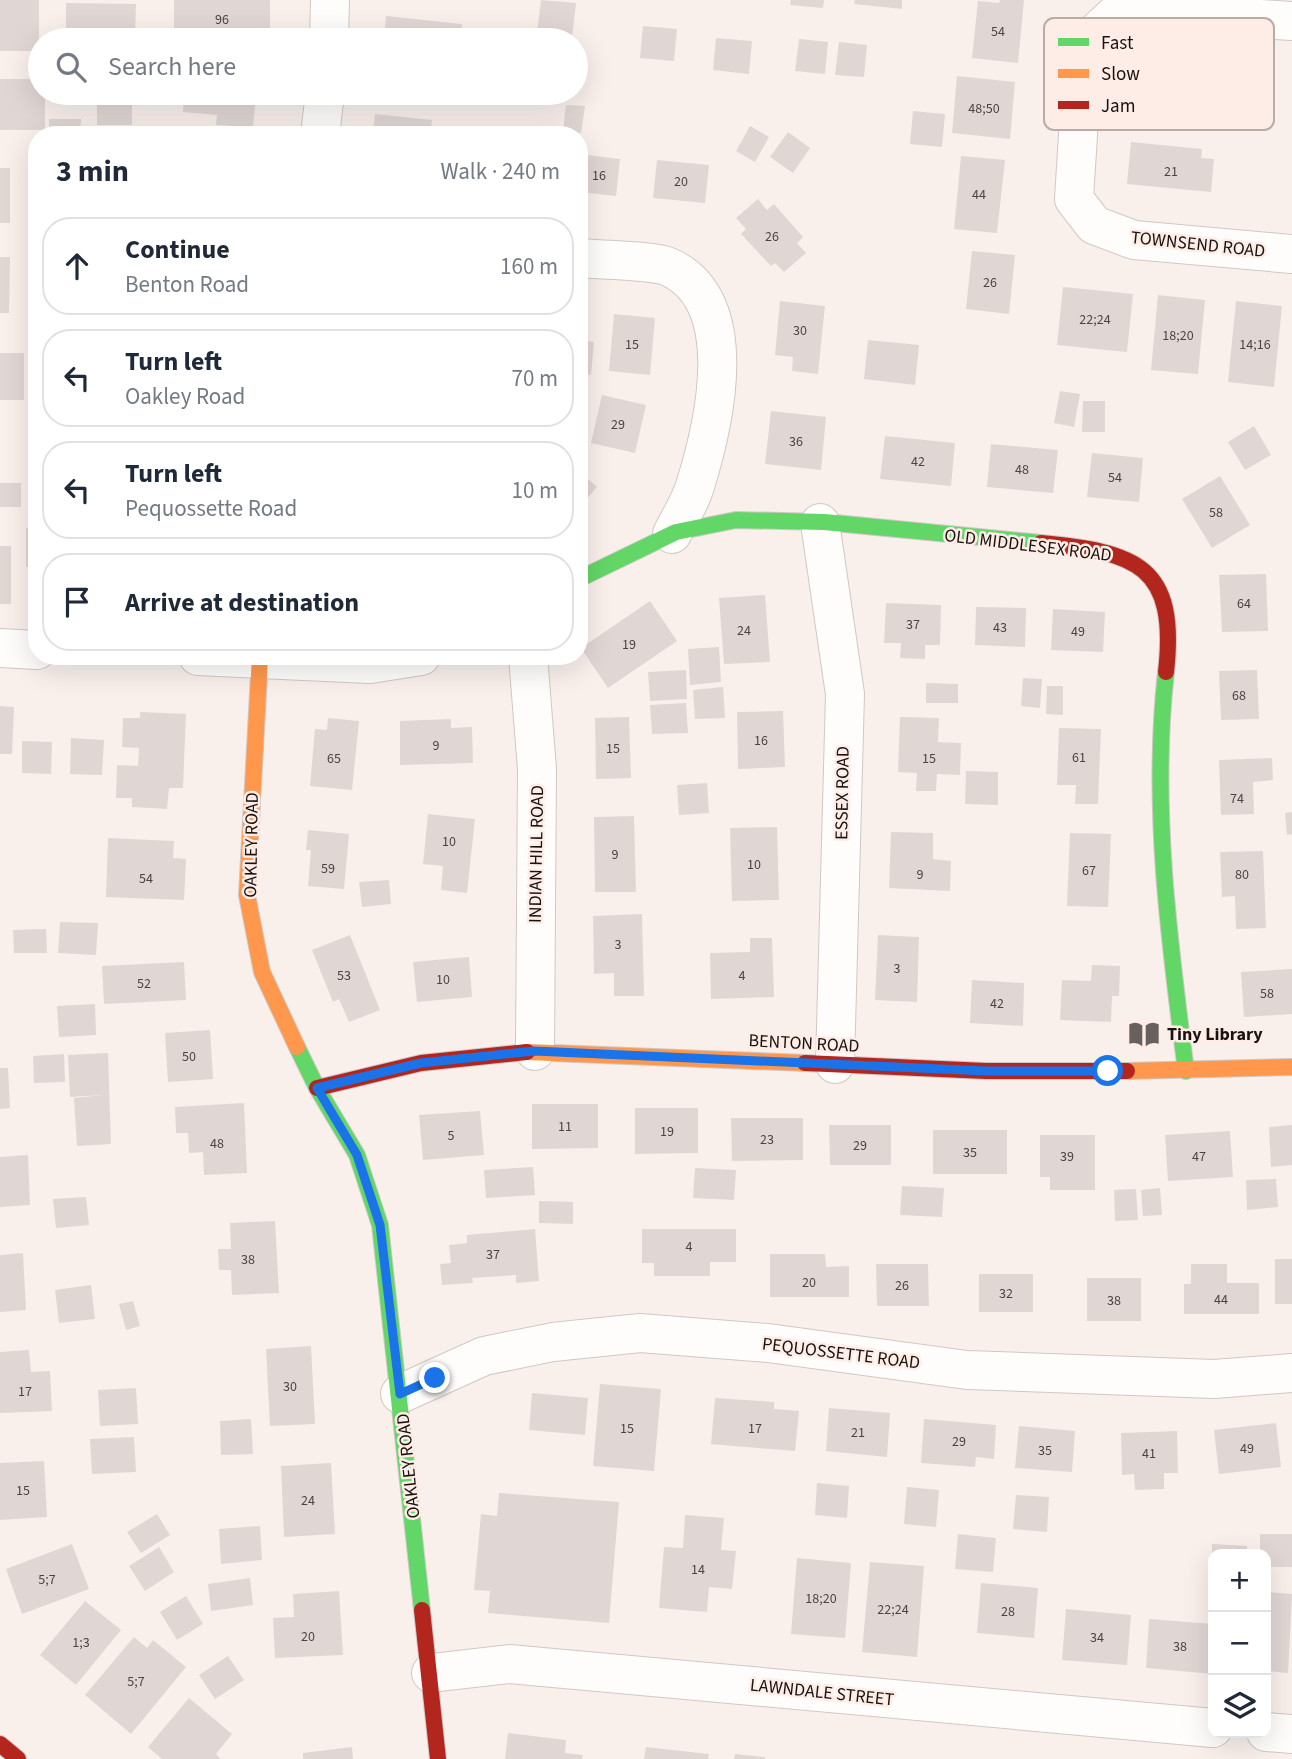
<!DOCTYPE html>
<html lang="en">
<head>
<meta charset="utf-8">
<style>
  :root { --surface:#fff; --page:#f6f6f7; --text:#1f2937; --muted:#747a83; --line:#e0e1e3 }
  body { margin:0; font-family:"Source Sans 3",sans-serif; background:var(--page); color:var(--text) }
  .controls { position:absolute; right:21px; bottom:21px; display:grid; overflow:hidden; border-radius:14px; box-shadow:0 7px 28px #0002 }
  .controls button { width:63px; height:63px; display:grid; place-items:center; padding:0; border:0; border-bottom:2px solid var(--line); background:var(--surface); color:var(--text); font:35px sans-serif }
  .stop { position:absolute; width:21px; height:21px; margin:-16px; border:5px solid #1a73e8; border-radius:50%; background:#fff }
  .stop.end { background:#1a73e8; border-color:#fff; box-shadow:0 2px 7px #0008 }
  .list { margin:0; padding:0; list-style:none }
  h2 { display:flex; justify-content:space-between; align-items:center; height:91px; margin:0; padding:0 28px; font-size:30px }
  h2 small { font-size:23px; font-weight:400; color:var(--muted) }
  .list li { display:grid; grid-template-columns:46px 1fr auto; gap:21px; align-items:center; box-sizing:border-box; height:98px; margin:0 14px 14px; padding:0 14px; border:2px solid var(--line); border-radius:28px }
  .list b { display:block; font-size:26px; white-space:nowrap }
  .list p { margin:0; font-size:23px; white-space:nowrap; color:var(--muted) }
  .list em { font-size:23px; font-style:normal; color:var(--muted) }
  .icon { flex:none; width:38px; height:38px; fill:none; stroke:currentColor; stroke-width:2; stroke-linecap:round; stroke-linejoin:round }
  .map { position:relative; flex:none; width:1292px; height:1759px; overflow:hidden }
  .search { position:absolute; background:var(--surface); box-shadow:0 7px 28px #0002; left:28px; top:28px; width:560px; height:77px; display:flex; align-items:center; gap:18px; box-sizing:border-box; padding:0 24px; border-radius:38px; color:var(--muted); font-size:26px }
  .panel { position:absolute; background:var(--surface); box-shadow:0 7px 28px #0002; left:28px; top:126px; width:560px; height:539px; border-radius:28px }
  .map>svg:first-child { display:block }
  .building { fill:#e0d7d5 }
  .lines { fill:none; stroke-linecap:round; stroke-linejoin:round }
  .street-casing { stroke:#d0c8c5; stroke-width:40 }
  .fast-casing { stroke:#d0c8c5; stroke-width:18 }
  .slow-casing { stroke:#d0c8c5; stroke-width:18 }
  .jam-casing { stroke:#d0c8c5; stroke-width:18 }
  .street { stroke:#fefdfc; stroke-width:38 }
  .fast { stroke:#63d668; stroke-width:16 }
  .slow { stroke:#ff974d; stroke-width:16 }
  .jam { stroke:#b3261e; stroke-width:16 }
  .route { stroke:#1a73e8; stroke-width:9 }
  .labels { text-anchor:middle; stroke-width:5; stroke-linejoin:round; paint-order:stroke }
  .number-label { font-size:14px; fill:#4b4441 }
  .street-label { font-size:18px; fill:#191310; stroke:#feede7 }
  .poi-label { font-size:18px; font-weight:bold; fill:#191310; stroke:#feede7; text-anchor:start }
  .key { fill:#feede7; stroke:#b9aca6; stroke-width:2 }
  .key-label { font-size:19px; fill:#191310 }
</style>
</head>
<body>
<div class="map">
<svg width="1292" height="1759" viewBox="0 0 1292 1759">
  <rect width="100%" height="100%" fill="#f9f0ec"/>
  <path class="building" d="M0 0H39V51H0Z
    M174 0H270V38L174 37Z
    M541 0 576 3 572 37 537 33Z
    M791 0H824L823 8 790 5Z
    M855 0H902V9L854 4Z
    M1000 0H1024L1018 63 972 58 978 1 999 3Z
    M66 3 136 4 135 37H83L93 38V40H63L66 37Z
    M386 16 462 24 461 40H384Z
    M643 26 677 29 674 61 640 58Z
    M716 38 752 41 749 74 713 70Z
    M799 39 828 42 825 74 795 71Z
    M839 42 867 45 864 77 835 75Z
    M957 76 1015 82 1010 139 952 133Z
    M0 79H40V93H45V130H0Z
    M97 93H132V125H97Z
    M184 93H256L253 127 216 125 217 115 183 112Z
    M566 105 585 106 581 133 563 131Z
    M913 111 945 114 942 147 910 144Z
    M375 114 432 120 430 135H373Z
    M49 119H81L80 135H49Z
    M750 126 769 137 755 162 736 151Z
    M788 132 810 148 793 173 770 157Z
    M1131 142 1202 149 1201 158 1214 159 1211 192 1127 184Z
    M579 154 620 159 616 196 579 192Z
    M961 156 1005 160 997 233 954 229Z
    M657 160 709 165 705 203 653 198Z
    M0 168H10V223H0Z
    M758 199 767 210 774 204 803 237 797 243 806 253 784 272 775 263 771 266 741 234 746 229 736 218Z
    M972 251 1015 255 1009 314 966 309Z
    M0 257H10L9 313H0Z
    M1063 287 1133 294 1127 352 1057 345Z
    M1158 295 1205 300 1198 374 1151 370Z
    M780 301 825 306 818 374 792 371 793 357 775 355Z
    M1236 301 1282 306 1274 387 1228 382Z
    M614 314 655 318 650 375 609 371Z
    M579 340 594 342 591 375 579 374Z
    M868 340 919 345 915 385 864 379Z
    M0 353H24V400H0Z
    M1060 391 1080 394 1074 427 1054 423Z
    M32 393H37V419H31Z
    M602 395 646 405 635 453 591 443Z
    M1083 401H1105V432H1082Z
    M771 411 826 417 821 470 765 464Z
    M1254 426 1271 455 1245 470 1228 442Z
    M885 436 955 443 951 486 880 479Z
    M991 444 1058 450 1053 493 987 487Z
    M1092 453 1143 458 1139 502 1087 497Z
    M579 471 597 487 579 508Z
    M1220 476 1250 525 1212 548 1182 499Z
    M0 483H21V507H0Z
    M33 490H37V521H33Z
    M26 528H37V567H26Z
    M0 546H11V604H0Z
    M1266 574 1268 631 1222 632 1219 575Z
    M765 595 770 662 724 664 719 598Z
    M650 601 677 641 608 688 581 648Z
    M886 603 941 605 940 645H925V659L900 658 901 643H884Z
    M976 607 1026 608 1025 647 975 645Z
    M1053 609 1105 612 1103 652 1051 650Z
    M719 647 721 682 690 685 688 649Z
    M686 670 687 699 650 701 648 672Z
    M1257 670 1259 719 1221 720 1219 671Z
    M1023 678 1042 679 1040 708 1021 706Z
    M926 683 958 684V703H926Z
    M1047 686H1063V715L1046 714Z
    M723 687 725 718 695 719 693 690Z
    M686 703 688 733 652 734 650 705Z
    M0 706 14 707 12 754H0Z
    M783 711 785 767 738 769 737 712Z
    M140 712 186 714 183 788H169L167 809 132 807V798H116L117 765 138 766 139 748 122 747 123 718H140Z
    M629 717 631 778 596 779 595 718Z
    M900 717 939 718 938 742 961 743 960 775 937 774 936 791H916L917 773 898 772Z
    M328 718 359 721 352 790 310 786 315 729 327 730Z
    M451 719V728L472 727 473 763 400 765V721Z
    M1059 728 1101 729 1098 804H1075L1076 785H1057Z
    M71 738 104 740 102 775 70 774Z
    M22 741 52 742 51 774 22 773Z
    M1272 758 1273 780 1253 782 1254 814 1221 815 1219 760Z
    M966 771 998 772V805L965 804Z
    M707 783 709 813 679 815 677 785Z
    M1292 812V834L1287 835 1285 813Z
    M428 814 475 819 467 893 441 890 443 866 423 864Z
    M634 816 636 892H595L594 817Z
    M777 827 779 900 732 901 730 828Z
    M308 830 349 834 344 889 308 886 311 850H306Z
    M891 832 933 833V859L951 861 950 891 889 888Z
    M1070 833 1111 834 1108 907 1067 906Z
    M108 838 174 841 173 858 186 859 184 900 106 897Z
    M1263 851 1266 928 1236 929 1235 896 1222 897 1220 852Z
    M389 880 391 904 362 907 359 882Z
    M642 914 644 996H614V973L594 974 593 916Z
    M60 922 98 923 96 955 58 953Z
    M46 929 47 953H14L13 930Z
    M350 935 380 1010 349 1022 339 999 333 1002 312 950Z
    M878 935 919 937 917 1002 875 1000Z
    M750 938H772L774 997 711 999 710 953 750 952Z
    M469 957 472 997 417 1002 413 962Z
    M184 962 186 1000 104 1004 102 966Z
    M1092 965 1120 966 1119 996H1112L1111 1022 1060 1020 1062 980 1091 981Z
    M1292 969V1014L1244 1017 1241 972Z
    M972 980 1024 983 1023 1026 970 1023Z
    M95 1004 96 1035 59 1037 57 1006Z
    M210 1030 213 1079 168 1082 165 1033Z
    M108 1053 111 1144 77 1146 74 1098 104 1095 70 1097 68 1055Z
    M64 1054 65 1082 34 1083 33 1056Z
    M0 1068H8L10 1108 0 1109Z
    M244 1103 247 1173 204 1175 203 1152 189 1153 188 1133H176L175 1107Z
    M532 1104H598V1148L532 1149Z
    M635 1108H698V1153L635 1154Z
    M480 1111 484 1155 423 1160 419 1115Z
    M731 1118H803V1160L732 1161Z
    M829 1125H891V1165H830Z
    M1292 1125V1165L1271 1167 1269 1127Z
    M933 1130H1007V1174H933Z
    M1230 1131 1233 1177 1168 1181 1165 1135Z
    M1040 1135H1095V1190H1050V1177H1040Z
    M28 1155 30 1205 0 1207V1157Z
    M533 1167 535 1195 486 1198 484 1170Z
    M695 1168 736 1170 734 1200 693 1198Z
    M1276 1179 1278 1207 1247 1210 1246 1180Z
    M902 1186 944 1188 942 1217 900 1215Z
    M1160 1188 1162 1215 1143 1216 1141 1190Z
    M1136 1189 1138 1220 1115 1221 1114 1190Z
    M86 1197 89 1225 56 1228 53 1199Z
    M539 1201 573 1202V1224L539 1223Z
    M275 1221 279 1293 232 1295 231 1270H219L218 1249H231L230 1223Z
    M535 1229 539 1281 516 1283V1275L472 1278 473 1283 442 1285 440 1264 451 1263 449 1245 467 1243V1235Z
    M642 1229H736V1262H710V1276H654V1263H642Z
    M23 1253 26 1310 0 1312V1255Z
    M770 1254H825L826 1267 849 1266V1297H770Z
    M1275 1259H1292V1304H1275Z
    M876 1264H928L929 1306H877Z
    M1191 1264H1227V1283H1259V1314H1184V1284H1191Z
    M979 1274H1033V1312H979Z
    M1087 1278H1141V1321H1087Z
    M91 1285 95 1319 59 1323 55 1290Z
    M133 1301 140 1326 126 1330 119 1304Z
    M311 1346 315 1424 270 1426 266 1349Z
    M29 1350 31 1372 50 1371 52 1411 0 1413V1352Z
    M600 1384 661 1389 654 1471 593 1466Z
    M136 1388 138 1424 100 1426 98 1390Z
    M532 1393 588 1398 585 1435 529 1430Z
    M715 1398 774 1402V1409L799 1411 795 1451 711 1444Z
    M829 1408 890 1413 887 1457 826 1451Z
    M251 1419 253 1454 221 1455 220 1421Z
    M924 1419 996 1425 994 1459 976 1457 975 1467 921 1463Z
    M1276 1423 1281 1467 1219 1474 1214 1430Z
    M1019 1426 1075 1431 1072 1472 1015 1468Z
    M1177 1431 1178 1473H1164V1489L1135 1490 1134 1474 1122 1475 1121 1433Z
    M134 1437 136 1472 92 1474 90 1439Z
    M44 1461 47 1517 0 1520V1463Z
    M331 1463 335 1534 284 1537 281 1466Z
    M817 1483 849 1486 847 1518 815 1515Z
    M907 1487 939 1490 936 1527 904 1524Z
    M499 1493 619 1502 609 1623 488 1613 490 1591 474 1590 481 1514 497 1516Z
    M1016 1495 1049 1497 1047 1532 1013 1529Z
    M157 1514 170 1535 141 1553 127 1532Z
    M685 1515 724 1518 721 1550 736 1551 732 1589 709 1587 707 1612 659 1608 664 1547 683 1548Z
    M260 1526 262 1560 221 1564 219 1529Z
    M958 1534 996 1538 993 1572 955 1569Z
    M1260 1534H1292V1567H1266V1554H1260Z
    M72 1544 89 1589 22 1614 6 1569Z
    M1212 1544 1247 1546V1554H1212Z
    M159 1547 174 1572 145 1591 129 1566Z
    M797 1558 851 1563 845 1638 791 1634Z
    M870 1562 924 1566 917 1657 862 1652Z
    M250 1578 253 1605 211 1611 208 1584Z
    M981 1583 1038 1588 1034 1638 977 1633Z
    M339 1591 343 1655 275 1658 273 1618 294 1617 293 1594Z
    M1266 1592 1292 1594 1288 1673 1266 1671Z
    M186 1596 203 1624 177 1640 160 1612Z
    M85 1601 121 1630 76 1685 40 1655Z
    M1066 1609 1131 1615 1127 1665 1062 1660Z
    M1149 1619 1213 1624V1674L1146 1668Z
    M134 1637 147 1648 153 1640 186 1667 131 1734 85 1695Z
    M228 1656 244 1680 215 1699 199 1675Z
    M189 1698 232 1734 216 1754 221 1759H162L148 1747Z
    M508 1733 566 1740 565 1753 583 1755 582 1759H505Z
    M352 1747 353 1759H303V1753Z
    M646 1747 709 1754 708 1759H644Z
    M735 1754 765 1757V1759H734Z"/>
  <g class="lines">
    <defs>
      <path id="street" d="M1292 21 1120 10 1089 39 1082 71 1074 199 1094 225 1134 240 1292 254
        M329 40 330 0
        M320 135 325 93
        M579 258C600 260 653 260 669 267 744 301 714 425 695 486 690 503 679 519 672 534
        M820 523 845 694 835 1064
        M0 648 37 650
        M198 656 370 664 421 656
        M528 656 537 769 535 1051
        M400 1394 484 1356 553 1342 640 1333 768 1343 967 1370 1214 1379 1292 1373
        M431 1673 509 1664 1213 1728
        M1266 1732 1292 1734"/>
      <path id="fast" d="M579 579 676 532 736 520 824 522 1041 543
        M1166 672C1151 804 1169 940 1186 1071
        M297 1047 317 1088 357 1155 380 1225 422 1610"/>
      <path id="slow" d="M260 656 247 895 262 972 297 1047
        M527 1052 805 1063
        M1127 1071 1292 1067"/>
      <path id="jam" d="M1041 543C1136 552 1178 565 1166 672
        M805 1063 986 1071H1127
        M317 1088 421 1063 527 1052
        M422 1610 438 1759
        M0 1744 18 1759"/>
    </defs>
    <use href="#street" class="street-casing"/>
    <use href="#fast" class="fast-casing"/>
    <use href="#slow" class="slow-casing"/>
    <use href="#jam" class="jam-casing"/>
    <use href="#street" class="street"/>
    <use href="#fast" class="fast"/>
    <use href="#slow" class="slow"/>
    <use href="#jam" class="jam"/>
  </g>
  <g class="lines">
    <path class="route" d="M435 1378 400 1394 380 1225 357 1155 317 1088 421 1063 534 1051 986 1071H1108"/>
  </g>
  <defs>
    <symbol id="library-bare" viewBox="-9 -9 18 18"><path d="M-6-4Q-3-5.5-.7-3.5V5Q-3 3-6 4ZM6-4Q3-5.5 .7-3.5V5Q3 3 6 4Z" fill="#67605d" stroke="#feede7" stroke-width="2.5" paint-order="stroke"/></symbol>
  </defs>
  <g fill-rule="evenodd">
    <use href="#library-bare" x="1122" y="1012" width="44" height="44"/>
  </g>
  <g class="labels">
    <g class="number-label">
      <text x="222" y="24">96</text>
      <text x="998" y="36">54</text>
      <text x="984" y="113">48;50</text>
      <text x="1171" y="176">21</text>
      <text x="599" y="180">16</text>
      <text x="681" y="186">20</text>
      <text x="979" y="199">44</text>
      <text x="772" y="241">26</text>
      <text x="990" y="287">26</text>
      <text x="1095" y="324">22;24</text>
      <text x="800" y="335">30</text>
      <text x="1178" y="340">18;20</text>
      <text x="632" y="349">15</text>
      <text x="1255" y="349">14;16</text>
      <text x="618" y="429">29</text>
      <text x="796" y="446">36</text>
      <text x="918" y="466">42</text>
      <text x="1022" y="474">48</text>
      <text x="1115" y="482">54</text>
      <text x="1216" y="517">58</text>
      <text x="1244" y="608">64</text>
      <text x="913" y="629">37</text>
      <text x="1000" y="632">43</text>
      <text x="744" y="635">24</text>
      <text x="1078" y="636">49</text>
      <text x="629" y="649">19</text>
      <text x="1239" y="700">68</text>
      <text x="761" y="745">16</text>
      <text x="436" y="750">9</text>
      <text x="613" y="753">15</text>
      <text x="1079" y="762">61</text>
      <text x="334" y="763">65</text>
      <text x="929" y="763">15</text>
      <text x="1237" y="803">74</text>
      <text x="449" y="846">10</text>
      <text x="615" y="859">9</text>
      <text x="754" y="869">10</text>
      <text x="328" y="873">59</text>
      <text x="1089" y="875">67</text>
      <text x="920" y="879">9</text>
      <text x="1242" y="879">80</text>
      <text x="146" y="883">54</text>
      <text x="618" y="949">3</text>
      <text x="897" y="973">3</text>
      <text x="344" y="980">53</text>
      <text x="742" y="980">4</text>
      <text x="443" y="984">10</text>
      <text x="144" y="988">52</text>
      <text x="1267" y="998">58</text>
      <text x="997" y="1008">42</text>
      <text x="189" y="1061">50</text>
      <text x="565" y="1131">11</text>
      <text x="667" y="1136">19</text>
      <text x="451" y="1140">5</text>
      <text x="767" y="1144">23</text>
      <text x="217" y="1148">48</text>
      <text x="860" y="1150">29</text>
      <text x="970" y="1157">35</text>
      <text x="1067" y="1161">39</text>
      <text x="1199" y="1161">47</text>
      <text x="689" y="1251">4</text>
      <text x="493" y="1259">37</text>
      <text x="248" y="1264">38</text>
      <text x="809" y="1287">20</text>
      <text x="902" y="1290">26</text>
      <text x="1006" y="1298">32</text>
      <text x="1221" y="1304">44</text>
      <text x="1114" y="1305">38</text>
      <text x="290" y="1391">30</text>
      <text x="25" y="1396">17</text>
      <text x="627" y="1433">15</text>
      <text x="755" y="1433">17</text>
      <text x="858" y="1437">21</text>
      <text x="959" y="1446">29</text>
      <text x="1247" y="1453">49</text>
      <text x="1045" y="1455">35</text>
      <text x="1149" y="1458">41</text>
      <text x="23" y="1495">15</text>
      <text x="308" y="1505">24</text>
      <text x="698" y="1574">14</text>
      <text x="47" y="1584">5;7</text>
      <text x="821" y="1603">18;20</text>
      <text x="893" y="1614">22;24</text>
      <text x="1008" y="1616">28</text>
      <text x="308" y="1641">20</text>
      <text x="1097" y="1642">34</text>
      <text x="81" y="1647">1;3</text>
      <text x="1180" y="1651">38</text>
      <text x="136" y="1686">5;7</text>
    </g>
    <g class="street-label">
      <text transform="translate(1198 244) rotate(6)" y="6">TOWNSEND ROAD</text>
      <text transform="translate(1028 545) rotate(7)" y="6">OLD MIDDLESEX ROAD</text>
      <text transform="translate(842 793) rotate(-89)" y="6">ESSEX ROAD</text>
      <text transform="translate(251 845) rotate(-89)" y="6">OAKLEY ROAD</text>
      <text transform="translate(536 854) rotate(-89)" y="6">INDIAN HILL ROAD</text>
      <text transform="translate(804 1043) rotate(3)" y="6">BENTON ROAD</text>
      <text transform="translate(841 1353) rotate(7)" y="6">PEQUOSSETTE ROAD</text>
      <text transform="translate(408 1466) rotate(-96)" y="6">OAKLEY ROAD</text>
      <text transform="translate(822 1692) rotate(6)" y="6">LAWNDALE STREET</text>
    </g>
    <g class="poi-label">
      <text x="1167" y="1040">Tiny Library</text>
    </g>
  </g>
  <rect x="1044" y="18" width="230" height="112" rx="10" class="key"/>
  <rect x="1058" y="38" width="31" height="8" fill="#63d668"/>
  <rect x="1058" y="69" width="31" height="9" fill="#ff974d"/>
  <rect x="1058" y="101" width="31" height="8" fill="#b3261e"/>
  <g class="key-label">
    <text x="1101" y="49">Fast</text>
    <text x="1101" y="80">Slow</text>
    <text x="1101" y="112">Jam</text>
  </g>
</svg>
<div class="controls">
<button>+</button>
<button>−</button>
<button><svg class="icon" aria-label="layers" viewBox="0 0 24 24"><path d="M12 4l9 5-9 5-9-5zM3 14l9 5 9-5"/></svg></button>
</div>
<div class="stop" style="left:1108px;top:1071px"></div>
<div class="stop end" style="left:435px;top:1378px"></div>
<div class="search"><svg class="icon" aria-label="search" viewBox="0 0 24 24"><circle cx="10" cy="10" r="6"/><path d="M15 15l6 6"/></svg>Search here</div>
<section class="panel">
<h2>3 min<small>Walk · 240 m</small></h2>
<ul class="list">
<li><svg class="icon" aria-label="ahead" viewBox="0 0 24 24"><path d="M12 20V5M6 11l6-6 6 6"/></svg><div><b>Continue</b><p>Benton Road</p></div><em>160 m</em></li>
<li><svg class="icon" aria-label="left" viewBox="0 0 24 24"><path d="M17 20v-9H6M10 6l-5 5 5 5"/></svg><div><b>Turn left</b><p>Oakley Road</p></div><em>70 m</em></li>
<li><svg class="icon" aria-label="left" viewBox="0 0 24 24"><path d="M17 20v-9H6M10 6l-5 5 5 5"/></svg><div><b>Turn left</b><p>Pequossette Road</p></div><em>10 m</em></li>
<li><svg class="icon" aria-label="arrive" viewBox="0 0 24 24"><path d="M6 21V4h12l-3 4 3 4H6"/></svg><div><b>Arrive at destination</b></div></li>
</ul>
</section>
</div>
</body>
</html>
